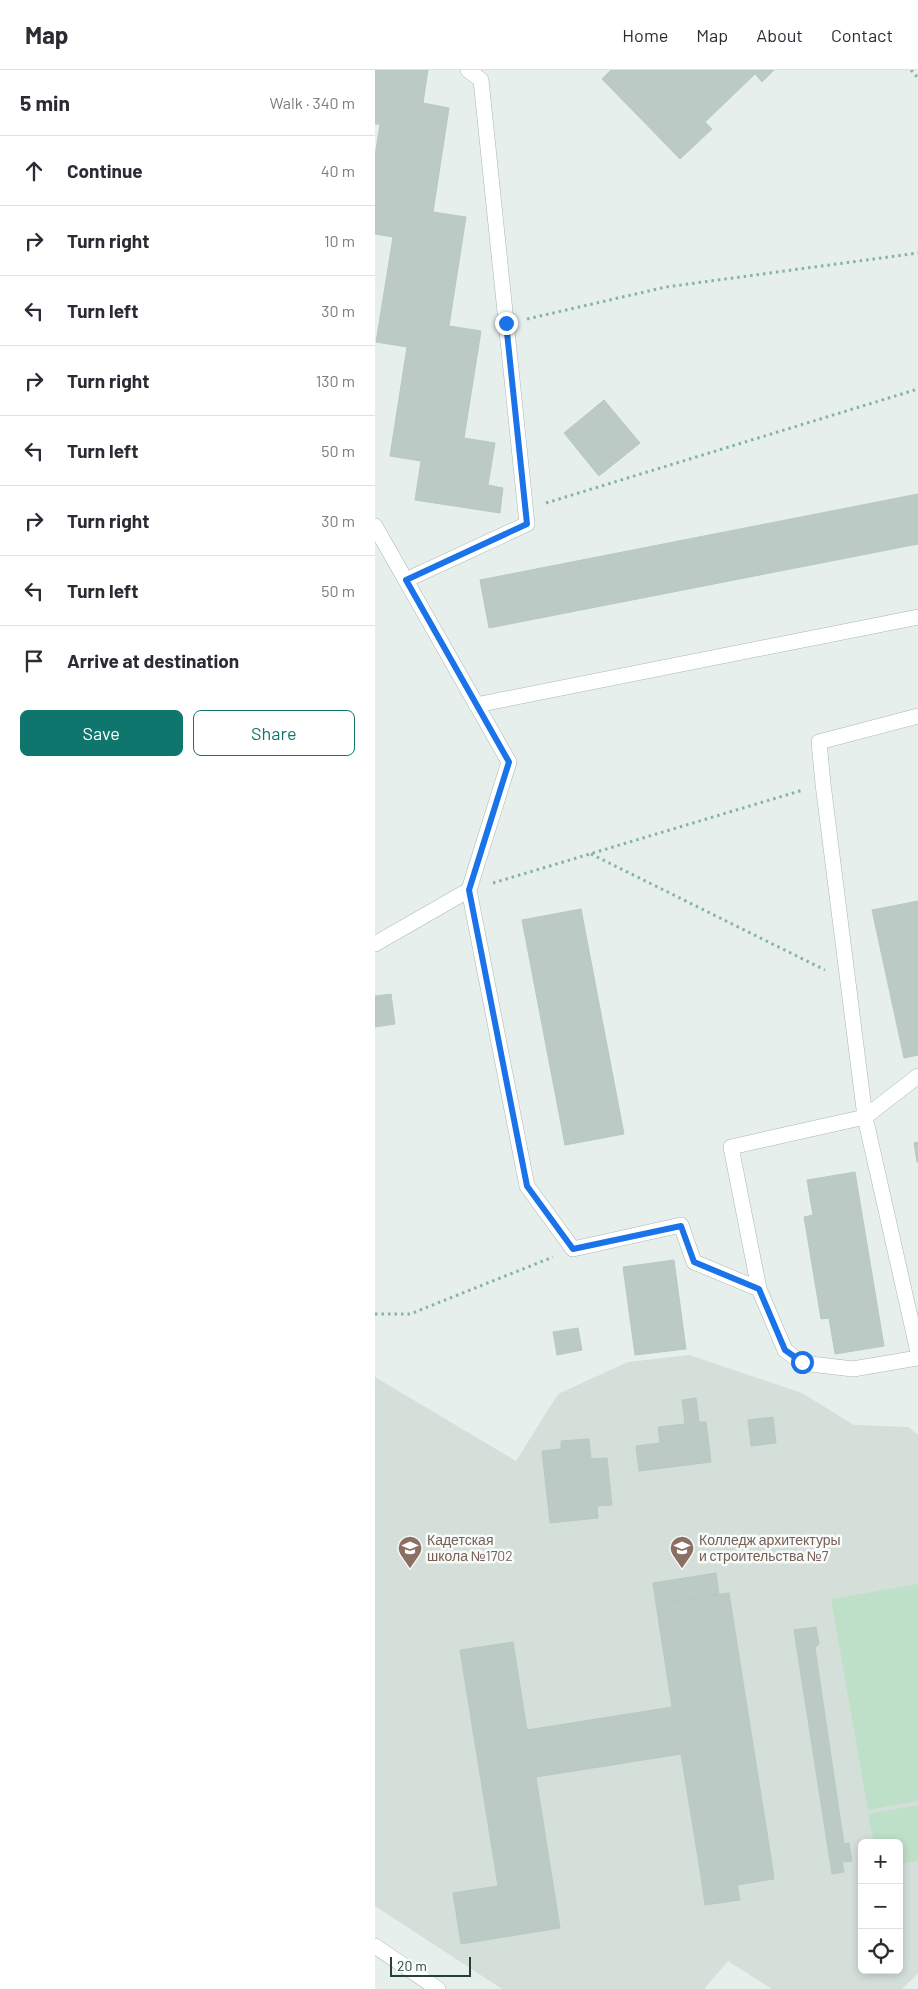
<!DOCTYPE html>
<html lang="en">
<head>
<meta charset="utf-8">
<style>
  :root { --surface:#fff; --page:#f7f7f7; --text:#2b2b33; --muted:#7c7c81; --line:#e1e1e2; --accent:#0f766e }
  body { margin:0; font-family:Barlow,sans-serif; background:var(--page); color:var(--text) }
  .controls { position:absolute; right:15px; bottom:15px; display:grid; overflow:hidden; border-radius:8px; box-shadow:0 2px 8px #0003 }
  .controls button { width:45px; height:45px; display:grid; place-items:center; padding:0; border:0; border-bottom:1px solid var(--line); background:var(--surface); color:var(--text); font:25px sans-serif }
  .scale { position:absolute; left:15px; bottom:12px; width:81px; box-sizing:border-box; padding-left:5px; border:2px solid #24423a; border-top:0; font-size:14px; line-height:18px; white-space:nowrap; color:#24423a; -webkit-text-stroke:4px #f7fbf9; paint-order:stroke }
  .stop { position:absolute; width:15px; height:15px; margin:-11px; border:4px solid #1a73e8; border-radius:50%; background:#fff }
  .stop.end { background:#1a73e8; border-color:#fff; box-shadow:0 1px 5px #0008 }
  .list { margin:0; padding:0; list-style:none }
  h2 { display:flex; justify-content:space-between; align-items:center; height:65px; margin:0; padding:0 20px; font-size:21px }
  h2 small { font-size:16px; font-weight:400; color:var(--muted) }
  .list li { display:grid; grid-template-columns:32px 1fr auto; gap:15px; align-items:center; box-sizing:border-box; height:70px; padding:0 20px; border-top:1px solid var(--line) }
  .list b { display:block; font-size:19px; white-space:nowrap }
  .list em { font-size:16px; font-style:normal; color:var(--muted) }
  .actions { display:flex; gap:10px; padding:15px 20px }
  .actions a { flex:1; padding:11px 0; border:1px solid var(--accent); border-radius:8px; text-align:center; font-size:18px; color:var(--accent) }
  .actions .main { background:var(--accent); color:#fff }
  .icon { flex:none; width:28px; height:28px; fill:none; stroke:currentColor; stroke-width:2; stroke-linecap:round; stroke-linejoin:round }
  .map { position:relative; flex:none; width:543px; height:1919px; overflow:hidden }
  header { display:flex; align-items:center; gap:30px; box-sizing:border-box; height:70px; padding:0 25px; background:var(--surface); border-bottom:1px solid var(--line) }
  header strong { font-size:24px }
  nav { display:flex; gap:28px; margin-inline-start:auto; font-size:18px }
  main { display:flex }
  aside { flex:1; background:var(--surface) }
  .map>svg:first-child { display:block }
  .built { fill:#d4dfda; fill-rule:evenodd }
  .green { fill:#bfe0c8 }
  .building { fill:#bbcac4; stroke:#b8c9c2 }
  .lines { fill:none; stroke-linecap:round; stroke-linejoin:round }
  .minor-casing { stroke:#a8b8b2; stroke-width:16 }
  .path { stroke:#86b3a5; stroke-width:3; stroke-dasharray:2.5 4; stroke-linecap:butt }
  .minor { stroke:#fff; stroke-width:15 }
  .route { stroke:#1a73e8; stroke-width:6 }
  .labels { text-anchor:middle; stroke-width:5; stroke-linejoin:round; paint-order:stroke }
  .education-label { font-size:14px; fill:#785e54; stroke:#f7fbf9; text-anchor:start }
</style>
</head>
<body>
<header>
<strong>Map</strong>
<nav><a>Home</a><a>Map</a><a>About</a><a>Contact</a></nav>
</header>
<main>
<aside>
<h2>5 min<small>Walk · 340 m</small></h2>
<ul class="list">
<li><svg class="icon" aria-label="ahead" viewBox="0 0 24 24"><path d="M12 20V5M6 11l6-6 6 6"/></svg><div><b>Continue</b></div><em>40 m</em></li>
<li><svg class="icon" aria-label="right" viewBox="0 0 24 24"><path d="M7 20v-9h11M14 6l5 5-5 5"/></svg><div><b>Turn right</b></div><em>10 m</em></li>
<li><svg class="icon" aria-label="left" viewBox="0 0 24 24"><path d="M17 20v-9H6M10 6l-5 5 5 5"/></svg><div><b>Turn left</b></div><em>30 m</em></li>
<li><svg class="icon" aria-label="right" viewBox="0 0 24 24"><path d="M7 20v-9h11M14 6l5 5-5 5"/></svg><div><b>Turn right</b></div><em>130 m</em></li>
<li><svg class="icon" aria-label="left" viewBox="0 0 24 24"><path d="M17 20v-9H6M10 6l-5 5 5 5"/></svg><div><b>Turn left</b></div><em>50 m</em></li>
<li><svg class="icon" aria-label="right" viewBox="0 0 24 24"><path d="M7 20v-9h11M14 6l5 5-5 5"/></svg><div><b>Turn right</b></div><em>30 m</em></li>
<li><svg class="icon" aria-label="left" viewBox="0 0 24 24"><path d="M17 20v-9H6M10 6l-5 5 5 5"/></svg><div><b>Turn left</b></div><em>50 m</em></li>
<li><svg class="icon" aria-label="arrive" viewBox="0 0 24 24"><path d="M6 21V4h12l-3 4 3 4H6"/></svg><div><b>Arrive at destination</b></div></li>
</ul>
<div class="actions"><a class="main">Save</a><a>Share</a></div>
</aside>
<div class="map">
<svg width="543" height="1919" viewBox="0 0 543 1919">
  <rect width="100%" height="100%" fill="#e6efeb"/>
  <path class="built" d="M314 1285 427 1323 479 1355 533 1357 543 1365V1903L527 1919H397L353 1891 329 1919H127L0 1836V1307L141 1391 183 1324 253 1292ZM487 1773H524V1900H487Z"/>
  <path class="green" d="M543 1514V1731L493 1740 456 1529Z
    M543 1735V1791L524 1794V1773H499L493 1744Z"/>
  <path class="building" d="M0 0H53L48 33 74 38 58 142 91 147 74 256 106 261 89 368 120 373 113 415 128 418 125 443 40 430 46 391 15 386 32 277 1 272 18 167 0 164V86L5 54H0Z
    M236 0H399L387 12 380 4 330 52 337 59 305 89 227 9Z
    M229 330 265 373 224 406 189 363Z
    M543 424V474L114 558 105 510Z
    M543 831V985L529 988 497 840Z
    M206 839 249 1064 190 1075 147 850Z
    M16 924 20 954 0 957V926Z
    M543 1072V1092H542L539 1073Z
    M480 1102 509 1276 460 1284 454 1248 446 1249 429 1147 438 1145 432 1110Z
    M299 1190 311 1279 260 1285 248 1197Z
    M203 1258 207 1280 182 1285 178 1262Z
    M321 1328 324 1352H331L336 1392 264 1401 261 1376 285 1373 283 1357 310 1354 307 1330Z
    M398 1347 401 1373 376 1376 373 1350Z
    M214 1369 216 1389 232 1388 237 1435 222 1436 223 1448 175 1453 167 1381 186 1379V1371Z
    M341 1503 344 1524 281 1534 278 1513Z
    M354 1523 396 1788 325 1800 306 1684 161 1707 185 1858 86 1874 78 1823 123 1816 85 1580 138 1572 152 1660 297 1637 281 1534Z
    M441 1557 444 1574 440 1578 469 1774 474 1773 477 1791 467 1792 469 1802 457 1804 419 1560Z
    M396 1788 399 1809 362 1815 359 1794Z
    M359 1794 365 1830 330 1835 325 1800Z"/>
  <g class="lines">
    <defs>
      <path id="minor" d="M0 456 134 692 94 820 152 1116 198 1179 306 1155 319 1192 384 1219 356 1077 490 1047 543 1006
        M31 510 152 454 106 10 93 0
        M101 635 543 547
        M543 646 444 672 448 714 490 1047 543 1282
        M0 874 94 820
        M384 1219 410 1280 427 1293 478 1299 543 1288
        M0 1876 63 1919"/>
    </defs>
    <use href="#minor" class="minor-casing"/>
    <path class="path" d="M536 0 543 8
      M152 249 291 217 543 183
      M171 433 543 319
      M216 784 450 900
      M118 813 428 720
      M0 1244H35L178 1187"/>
    <use href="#minor" class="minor"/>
  </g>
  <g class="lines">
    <path class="route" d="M131 253 152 454 31 510 134 692 94 820 152 1116 198 1179 306 1156 319 1192 384 1219 410 1280 427 1292"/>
  </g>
  <defs>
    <symbol id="school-pin" viewBox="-11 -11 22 30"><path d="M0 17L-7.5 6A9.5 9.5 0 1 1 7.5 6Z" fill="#8d6e63" stroke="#f7fbf9"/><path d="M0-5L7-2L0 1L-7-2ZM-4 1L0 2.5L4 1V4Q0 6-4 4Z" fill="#fff"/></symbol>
    <symbol id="university-pin" viewBox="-11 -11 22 30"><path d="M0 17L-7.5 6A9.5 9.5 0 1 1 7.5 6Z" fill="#8d6e63" stroke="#f7fbf9"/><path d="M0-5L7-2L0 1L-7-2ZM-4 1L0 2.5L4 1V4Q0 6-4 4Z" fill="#fff"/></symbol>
  </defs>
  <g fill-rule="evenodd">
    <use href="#school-pin" x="21" y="1464" width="28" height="38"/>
    <use href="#university-pin" x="293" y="1464" width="28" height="38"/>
  </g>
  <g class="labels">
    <g class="education-label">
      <text x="52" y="1475">Кадетская<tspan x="52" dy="16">школа №1702</tspan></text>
      <text x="324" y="1475">Колледж архитектуры<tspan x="324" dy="16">и строительства №7</tspan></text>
    </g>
  </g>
</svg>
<div class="controls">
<button>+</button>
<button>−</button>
<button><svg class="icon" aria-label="locate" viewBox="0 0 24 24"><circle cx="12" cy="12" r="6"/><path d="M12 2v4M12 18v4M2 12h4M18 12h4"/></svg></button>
</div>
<div class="scale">20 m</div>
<div class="stop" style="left:427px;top:1292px"></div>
<div class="stop end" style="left:131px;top:253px"></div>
</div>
</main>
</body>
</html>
